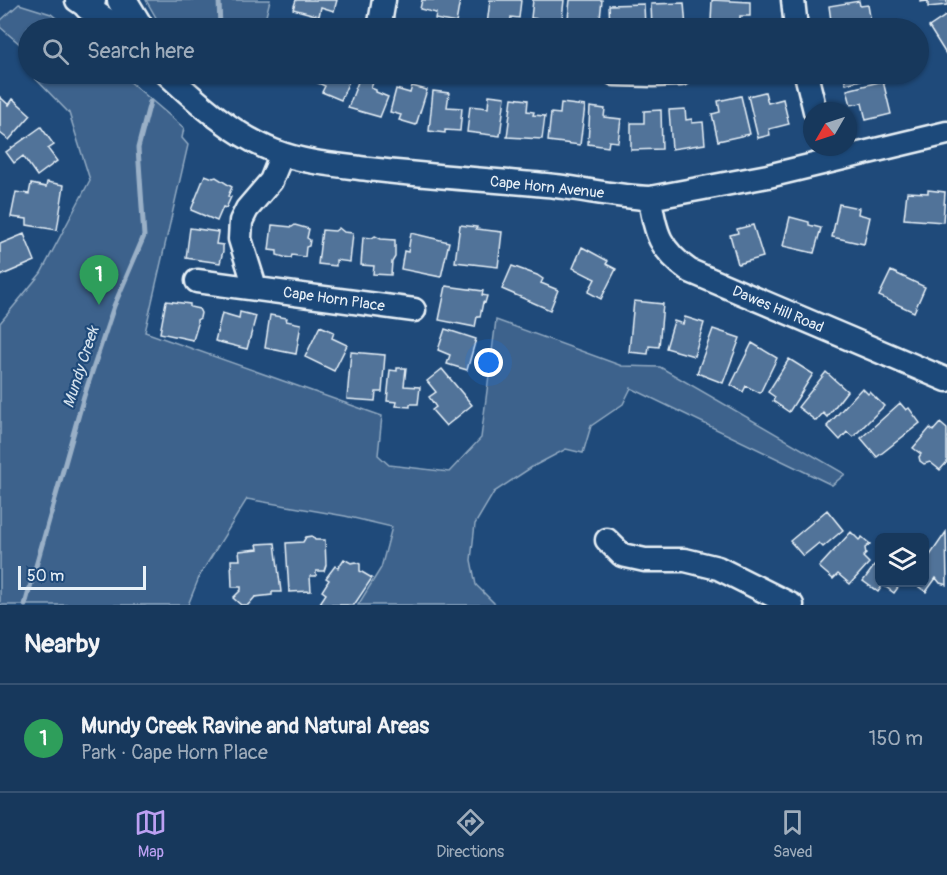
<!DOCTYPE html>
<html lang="en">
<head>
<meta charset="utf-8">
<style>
  :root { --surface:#17385c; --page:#244365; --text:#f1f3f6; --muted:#9eacbb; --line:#365272; --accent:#bca0f2 }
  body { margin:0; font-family:Pangolin,sans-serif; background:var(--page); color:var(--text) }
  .controls { position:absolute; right:18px; bottom:18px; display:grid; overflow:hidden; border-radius:9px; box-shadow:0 2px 4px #0004 }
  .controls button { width:54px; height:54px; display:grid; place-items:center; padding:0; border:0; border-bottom:2px solid var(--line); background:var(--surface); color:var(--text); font:30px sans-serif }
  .compass { position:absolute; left:803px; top:102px; width:54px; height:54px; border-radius:50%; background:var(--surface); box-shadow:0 2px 4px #0004; rotate:231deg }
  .scale { position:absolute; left:18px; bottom:15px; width:128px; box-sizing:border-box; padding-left:6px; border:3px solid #e8f1f8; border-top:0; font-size:16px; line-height:21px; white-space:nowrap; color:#e8f1f8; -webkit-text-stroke:4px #1f4a7a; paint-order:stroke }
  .you { position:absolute; left:489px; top:363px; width:21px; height:21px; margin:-15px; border:4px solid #fff; border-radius:50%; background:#1a73e8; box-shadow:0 0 0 9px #1a73e833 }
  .badge { display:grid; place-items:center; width:39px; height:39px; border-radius:50%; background:var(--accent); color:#fff; font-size:20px; font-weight:700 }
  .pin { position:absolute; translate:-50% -50px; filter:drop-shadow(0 2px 3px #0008) }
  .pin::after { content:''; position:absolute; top:32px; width:21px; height:18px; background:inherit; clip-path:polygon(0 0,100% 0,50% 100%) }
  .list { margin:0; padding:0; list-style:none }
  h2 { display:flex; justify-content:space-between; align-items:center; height:78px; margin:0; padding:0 24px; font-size:26px }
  h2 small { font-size:20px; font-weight:400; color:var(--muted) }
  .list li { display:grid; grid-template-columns:39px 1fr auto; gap:18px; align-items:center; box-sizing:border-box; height:108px; padding:0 24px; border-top:2px solid var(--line) }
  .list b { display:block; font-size:22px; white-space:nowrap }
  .list p { margin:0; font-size:20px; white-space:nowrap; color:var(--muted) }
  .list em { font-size:20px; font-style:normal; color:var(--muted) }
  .icon { flex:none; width:33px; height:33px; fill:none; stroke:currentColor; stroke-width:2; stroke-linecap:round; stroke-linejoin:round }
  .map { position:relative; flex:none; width:947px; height:605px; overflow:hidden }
  .search { position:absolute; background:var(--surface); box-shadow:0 2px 4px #0004; left:18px; right:18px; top:18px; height:66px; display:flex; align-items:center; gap:15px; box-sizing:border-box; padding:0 21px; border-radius:33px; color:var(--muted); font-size:22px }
  .sheet { height:186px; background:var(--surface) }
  nav { display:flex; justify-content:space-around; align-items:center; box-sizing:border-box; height:84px; border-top:2px solid var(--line); background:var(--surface); font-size:16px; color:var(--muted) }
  nav a { display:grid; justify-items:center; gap:3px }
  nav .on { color:var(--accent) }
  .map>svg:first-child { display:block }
  .green { fill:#3c628c; stroke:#92aac2; stroke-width:1.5 }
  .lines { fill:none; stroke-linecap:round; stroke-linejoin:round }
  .stream { stroke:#9ab0c7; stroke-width:5 }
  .building { fill:#517399; stroke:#e8f1f8; stroke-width:1.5 }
  .minor-casing { stroke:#e8f1f8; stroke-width:27 }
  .major-casing { stroke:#e8f1f8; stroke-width:33 }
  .minor { stroke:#1f4a7a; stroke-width:22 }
  .major { stroke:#1f4a7a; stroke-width:28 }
  .labels { text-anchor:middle; stroke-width:4.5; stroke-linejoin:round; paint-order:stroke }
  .street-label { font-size:15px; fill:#e8f1f8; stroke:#1f4a7a }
  .water-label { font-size:16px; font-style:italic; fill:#d4e1ec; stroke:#1f4a7a }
</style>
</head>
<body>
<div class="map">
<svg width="947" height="605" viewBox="0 0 947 605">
  <rect width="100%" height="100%" fill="#1f4a7a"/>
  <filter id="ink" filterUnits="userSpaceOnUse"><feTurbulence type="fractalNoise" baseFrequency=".0167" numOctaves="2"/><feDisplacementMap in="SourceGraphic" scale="12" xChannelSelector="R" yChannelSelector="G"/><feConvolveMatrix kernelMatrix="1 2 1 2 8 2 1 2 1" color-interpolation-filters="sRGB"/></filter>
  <g filter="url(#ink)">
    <path class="green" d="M146 0H270L263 28H162Z
      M19 4 51 14 68 28H28V51L0 27V21Z
      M31 74H121L184 128 182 138 188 145 145 332 382 416 378 455 389 465 449 472 481 438 496 320 622 366 660 367 845 474 832 485 631 388 623 404 591 426 583 453 566 449 532 467 494 492 475 524 471 560 476 585 496 605H358L381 568 392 527 345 516 247 499 200 575 188 605H0V323L41 273 90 180 69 113Z"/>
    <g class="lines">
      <path class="stream" d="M219 0 220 28
        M25 605 84 396 114 306 144 236 138 148 150 102"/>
    </g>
    <path class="building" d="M296 0H337L334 11 321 7 319 16 293 9Z
      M422 0H460L456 23 435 19 436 13 420 9Z
      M490 0H521L519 18 511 17 510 28 487 25Z
      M533 0H564L561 28H544L545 20 531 18Z
      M570 0H602L599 28H567Z
      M712 0 750 2V16H740V28H717V22H711Z
      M920 0H947V5L928 7V1L920 2Z
      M859 1 860 6 868 5 872 28H832L829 6Z
      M684 3 686 28H652L651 4Z
      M644 4 645 28H610L609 5Z
      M947 15V53L946 54 929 27Z
      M319 74H352L341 100 322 92 325 86 316 82Z
      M361 74 375 77 371 88 376 90V92L388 97 380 117 348 108Z
      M843 74H882L846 84Z
      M883 81 891 114 866 120 862 103 851 105 847 90Z
      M412 86 427 90 416 125 399 120 401 115 390 112 396 89 410 93Z
      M433 91 449 93 447 107 462 108 460 131 445 130V133L429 131Z
      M765 92 768 103 783 99 789 124 769 129 770 135 758 138 748 96Z
      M489 95 505 97 500 136 467 132 470 106 488 108Z
      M741 96 750 134 718 141 712 114 720 112 718 101Z
      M0 97 9 105 13 99 31 115 9 140 0 133Z
      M512 98 528 100 527 111 534 112 533 115 545 116 542 139 507 137Z
      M561 103 585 106 580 145 548 141 551 113 560 114Z
      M590 107 605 109 604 117 621 119 618 142 609 141 608 147 588 144Z
      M685 109 686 120 692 119V123L703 122 705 144 672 149 669 110Z
      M661 110 662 149 631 150V123H644V111Z
      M41 127 54 145 48 149 57 161 37 176 23 156 14 163 6 152Z
      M205 175 213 178 216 177 232 187 228 196 231 197 226 208 223 207 217 221 191 210Z
      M47 182 64 185 57 230 27 225V219L11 217 16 192 29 194 31 184 46 187Z
      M928 190 945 192 943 222 904 219 907 192 928 193Z
      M839 204 859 208 858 214 870 217 864 244 832 237Z
      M790 217 809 222V225L821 228 814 253 783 246Z
      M272 225 292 227 295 225 309 229 307 238 310 240 309 246 306 247 305 257 292 255 291 258 284 257 277 255V251L269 250Z
      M460 225 477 227 476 229 502 232 498 267 455 262Z
      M753 225 763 257 738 264 730 235 738 233 737 229Z
      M190 228 218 232 216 244 223 245V251L220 263 186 258Z
      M339 228 344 232 353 233 350 262 336 260V266L318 264 322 230 335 231Z
      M411 233 449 242 441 277 401 269 404 251 408 252Z
      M24 234 35 261 0 276V244Z
      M375 236 381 239 395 240V257L392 262 391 275 373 274 374 266 361 265 363 237 372 238Z
      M582 247 608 261 606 264 616 269 601 299 588 292 595 279 573 268Z
      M512 266 537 275 543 279 541 283 558 290 550 310 502 289Z
      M891 271 925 287 914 312 879 296Z
      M446 286 483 291 482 295 487 296 485 303 483 302 480 317H477L475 327 439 320Z
      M166 301 190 304V307L199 309 201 313 200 318 197 320V323L198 324 193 340 160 333Z
      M634 301 663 304 659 347 649 346 648 354 629 352Z
      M240 312 256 316 247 349 215 341 222 313 239 318Z
      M270 315 287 318 286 321 301 324 296 354 265 348Z
      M685 317 704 323 694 356 666 348 674 321 683 324Z
      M320 326 334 332 332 338 347 345 334 371 305 357Z
      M445 329 476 339 467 370 447 364 450 355 438 350Z
      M713 329 740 338 723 383 697 373Z
      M752 343 777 358 760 393 746 386 743 392 731 385Z
      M351 352 385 355 382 392H376L375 401 347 399Z
      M789 359 813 374 789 412 773 401 775 397 768 392Z
      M397 368H406L404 386 420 387 418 404H410V407L396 406 397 402 387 401 390 370 397 371Z
      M442 369 472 405 446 426 432 410 436 407 429 397 436 392 427 381Z
      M826 372 847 391 827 417 823 413 816 421 798 407Z
      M862 388 868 394 870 392 884 406 853 437 847 432 840 440 827 426Z
      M900 403 906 410 909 408 920 423 877 457 861 438Z
      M940 423 947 429V462L940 470 930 462 924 464 920 461 919 457 921 454 913 448 930 428 933 431Z
      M827 510 843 530 823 547 819 543 803 556 790 541Z
      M851 532 859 540 862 537 870 544 865 548 866 554 863 557 869 563 850 584 838 574 833 579 819 567Z
      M946 532 947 585 940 583 936 578 926 592 912 582H924V564Z
      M312 536 315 540H325L326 565 324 571H316V576H310L311 591 289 592 286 543 303 542 306 537Z
      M275 543 281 592H272V595L255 597 248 605H241L233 598 241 590V587H232L231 560H240L239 551 258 549 257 544Z
      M880 558V582H902L894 593 883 585 878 592 863 581Z
      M344 559 351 563 356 562 360 564V571L372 578 354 605H324L320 603 326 594 322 591 329 580 326 578 335 566 338 568Z"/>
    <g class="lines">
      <defs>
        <path id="minor" d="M77 0 119 28
          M384 0 380 23 385 28
          M793 0 796 28
          M167 74C198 103 234 135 274 151 304 163 337 165 368 169 427 176 487 180 546 185 581 188 615 197 650 198L768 176 947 133
          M615 74 653 75 680 74
          M806 74 815 111
          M650 198C655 233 660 250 690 271L947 380
          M197 281 414 310
          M255 287 240 239 241 221 247 209 271 181 282 154
          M607 540 622 555 645 560H685L718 568 792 605"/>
        <path id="major" d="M122 0 139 28
          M89 6 91 0"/>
      </defs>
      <use href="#minor" class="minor-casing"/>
      <use href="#major" class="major-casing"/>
      <use href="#minor" class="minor"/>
      <use href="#major" class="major"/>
    </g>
  </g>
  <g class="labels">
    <g class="street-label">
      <text transform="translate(547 187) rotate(6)" y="5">Cape Horn Avenue</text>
      <text transform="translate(334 299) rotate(8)" y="5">Cape Horn Place</text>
      <text transform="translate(778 309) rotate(23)" y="5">Dawes Hill Road</text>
    </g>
    <g class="water-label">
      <text transform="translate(80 367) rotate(-72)" y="6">Mundy Creek</text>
    </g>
  </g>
</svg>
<div class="controls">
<button><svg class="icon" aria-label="layers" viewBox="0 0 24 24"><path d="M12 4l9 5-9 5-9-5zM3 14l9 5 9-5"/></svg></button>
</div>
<svg class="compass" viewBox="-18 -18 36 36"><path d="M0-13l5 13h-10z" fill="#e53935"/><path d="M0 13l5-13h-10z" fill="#9eacbb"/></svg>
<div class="scale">50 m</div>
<div class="you"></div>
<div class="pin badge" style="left:99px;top:305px;background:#2e9e5b">1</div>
<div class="search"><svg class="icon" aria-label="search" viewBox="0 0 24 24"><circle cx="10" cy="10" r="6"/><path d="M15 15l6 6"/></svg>Search here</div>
</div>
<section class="sheet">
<h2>Nearby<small></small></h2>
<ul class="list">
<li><span class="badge" style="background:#2e9e5b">1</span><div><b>Mundy Creek Ravine and Natural Areas</b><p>Park · Cape Horn Place</p></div><em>150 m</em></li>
</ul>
</section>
<nav>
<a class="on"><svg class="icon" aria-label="map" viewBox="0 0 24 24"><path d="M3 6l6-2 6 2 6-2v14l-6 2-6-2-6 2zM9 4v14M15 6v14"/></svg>Map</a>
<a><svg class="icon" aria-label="directions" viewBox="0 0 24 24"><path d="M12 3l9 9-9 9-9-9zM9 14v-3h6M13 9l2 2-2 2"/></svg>Directions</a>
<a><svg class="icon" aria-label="saved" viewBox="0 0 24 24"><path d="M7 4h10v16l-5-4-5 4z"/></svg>Saved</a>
</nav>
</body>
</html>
